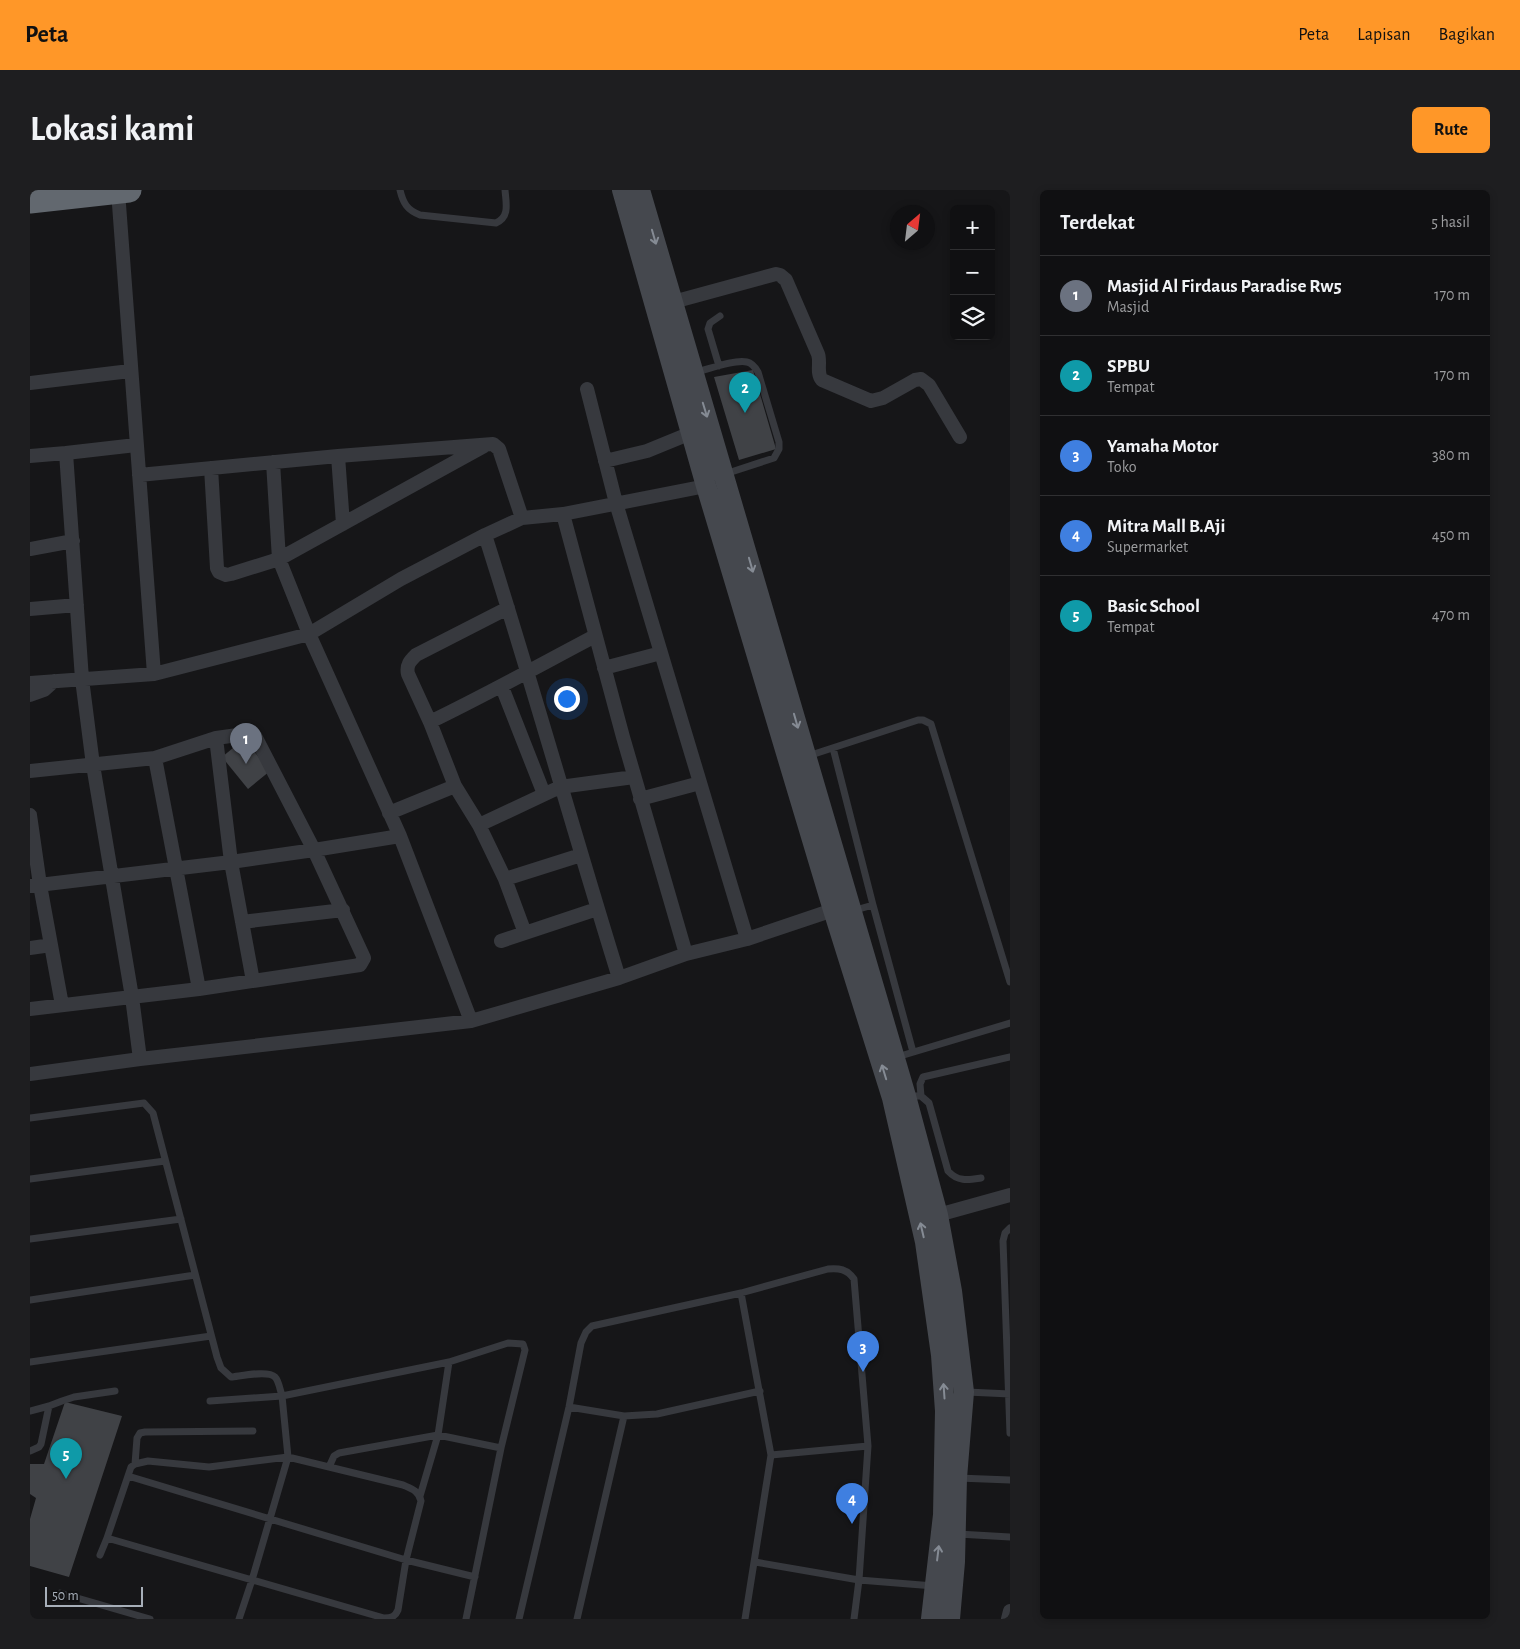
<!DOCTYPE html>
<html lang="id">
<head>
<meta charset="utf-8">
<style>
  :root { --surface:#101012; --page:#1e1e20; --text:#f1f3f6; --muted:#9c9d9f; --line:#303032; --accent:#ff9728 }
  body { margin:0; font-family:"Alegreya Sans",sans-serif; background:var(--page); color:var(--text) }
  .controls { position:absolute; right:15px; top:15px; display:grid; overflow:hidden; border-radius:8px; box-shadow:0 2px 8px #0003 }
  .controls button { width:45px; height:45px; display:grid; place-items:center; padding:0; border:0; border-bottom:1px solid var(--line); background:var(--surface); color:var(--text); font:25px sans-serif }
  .compass { position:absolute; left:860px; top:15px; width:45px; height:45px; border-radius:50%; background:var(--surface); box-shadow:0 2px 8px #0003; rotate:28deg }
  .scale { position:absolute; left:15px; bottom:12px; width:98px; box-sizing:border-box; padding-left:5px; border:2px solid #a7afb9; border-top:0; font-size:14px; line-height:18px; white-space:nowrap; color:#a7afb9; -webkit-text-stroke:4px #111113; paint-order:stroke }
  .you { position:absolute; left:536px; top:508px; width:18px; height:18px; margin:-12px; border:4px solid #fff; border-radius:50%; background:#1a73e8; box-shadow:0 0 0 8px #1a73e833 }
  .badge { display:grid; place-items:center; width:32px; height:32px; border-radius:50%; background:var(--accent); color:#fff; font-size:16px; font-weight:700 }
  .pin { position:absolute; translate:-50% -41px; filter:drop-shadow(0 1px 2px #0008) }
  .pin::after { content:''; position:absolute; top:26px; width:18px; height:15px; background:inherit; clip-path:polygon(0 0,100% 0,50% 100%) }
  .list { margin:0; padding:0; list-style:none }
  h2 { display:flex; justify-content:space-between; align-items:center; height:65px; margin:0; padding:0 20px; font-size:21px }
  h2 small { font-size:16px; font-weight:400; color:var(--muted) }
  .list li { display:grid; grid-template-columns:32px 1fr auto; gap:15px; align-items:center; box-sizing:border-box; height:80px; padding:0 20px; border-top:1px solid var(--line) }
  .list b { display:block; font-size:19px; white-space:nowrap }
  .list p { margin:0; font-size:16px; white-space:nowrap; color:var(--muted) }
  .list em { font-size:16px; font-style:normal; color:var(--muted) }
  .icon { flex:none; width:28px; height:28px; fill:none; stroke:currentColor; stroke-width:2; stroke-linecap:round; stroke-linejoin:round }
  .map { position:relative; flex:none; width:980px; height:1429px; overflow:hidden; border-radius:8px }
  header { display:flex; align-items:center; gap:30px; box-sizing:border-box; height:70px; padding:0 25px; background:var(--accent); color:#111 }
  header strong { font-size:24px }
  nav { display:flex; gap:28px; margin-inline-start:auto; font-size:18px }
  .intro { display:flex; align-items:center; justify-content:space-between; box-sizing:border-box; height:120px; padding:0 30px }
  h1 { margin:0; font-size:35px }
  .button { padding:12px 22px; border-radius:8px; background:var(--accent); color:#111; font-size:18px; font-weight:700 }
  main { display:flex; gap:30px; padding:0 30px }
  aside { flex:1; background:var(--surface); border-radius:8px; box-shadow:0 2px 8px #0003 }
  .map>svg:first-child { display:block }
  .building { fill:#404246 }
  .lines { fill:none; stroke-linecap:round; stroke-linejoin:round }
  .lane { stroke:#37393e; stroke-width:7 }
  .street { stroke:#37393e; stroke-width:14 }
  .secondary { stroke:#45484e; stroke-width:20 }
  .highway { stroke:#62686f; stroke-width:25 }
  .oneway { stroke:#858b94 }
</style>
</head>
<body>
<header>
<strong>Peta</strong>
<nav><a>Peta</a><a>Lapisan</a><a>Bagikan</a></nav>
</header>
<div class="intro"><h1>Lokasi kami</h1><a class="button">Rute</a></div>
<main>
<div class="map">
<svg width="980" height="1429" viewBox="0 0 980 1429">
  <rect width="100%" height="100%" fill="#161618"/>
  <path class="building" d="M723 180 746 259 709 270 684 187Z
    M214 549 240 581 218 599 192 567Z
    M35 1212 92 1226 39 1387 0 1376V1329L6 1308 0 1304V1274H14Z"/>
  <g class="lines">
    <path class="lane" d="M370 0C373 13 377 20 390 25L466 33C480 27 476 13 475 0
      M689 176 678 139 680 133 690 126
      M667 182C679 179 705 169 717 172 722 173 725 177 728 182L749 252V259L744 268 695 284
      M803 558 843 715 822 721
      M778 566 888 530H893L901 534 980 792
      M843 715 883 862
      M867 867 980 833
      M877 906H891L899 913 918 981C928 992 938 990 951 988
      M891 906 890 894 893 887 980 867
      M0 928 114 913 123 923 187 1167 191 1178 201 1187C211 1186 238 1180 245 1187 249 1191 250 1200 252 1206L419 1172 478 1153 493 1154 495 1160 471 1258 436 1429
      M0 989 135 971
      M980 1038 975 1043 973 1051 980 1243
      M0 1049 151 1029
      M711 1103 741 1265 715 1429
      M0 1110 165 1085
      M0 1172 181 1146
      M937 1202 980 1204
      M180 1211 252 1206 258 1267 222 1390 209 1429
      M539 1217 594 1226 627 1224 730 1201
      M0 1221 19 1216 32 1211 44 1207 85 1201
      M0 1261 9 1257 11 1254 19 1216
      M741 1265 838 1256
      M258 1267 373 1295C382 1299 389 1301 391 1311L376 1370 368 1420C365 1427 361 1428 354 1428L77 1348 101 1277 105 1274 118 1271 179 1277Z
      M105 1274 107 1248 110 1243 115 1242 223 1241
      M299 1277 304 1266 309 1263 408 1245 471 1258
      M98 1286 376 1370 445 1387
      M928 1288 980 1290
      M390 1306 408 1245 419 1172
      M928 1344 980 1347
      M70 1365 77 1348
      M725 1372 829 1390 904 1396
      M30 1403 120 1429
      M489 1429 539 1217 551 1153 556 1142 562 1136 711 1103 798 1079C809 1078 817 1079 824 1089L838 1256 829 1390 824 1429
      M547 1429 594 1226"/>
    <path class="street" d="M88 1 124 484
      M643 112 746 84 750 85 756 90 788 164C791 172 786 183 792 190L841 211 853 208 885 190 891 189 899 195 930 247
      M0 193 100 181
      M557 199 586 313 717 749
      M106 255 36 263 52 489 63 575 102 807 110 869
      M0 266 36 263
      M308 266 313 334
      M575 271 617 261 661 243
      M243 272 249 369 454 256
      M181 278 187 378 189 382 196 385 201 384 249 369 279 444 370 646 441 831
      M109 285 308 266 463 254 469 259 492 328
      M533 324 593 547 656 764
      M455 345C502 492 543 640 589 788
      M0 359 43 351
      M478 418 386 465C380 471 376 475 378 484L400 532 425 596 449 635 475 689 495 743
      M0 419 47 415
      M574 478 631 463
      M0 493 124 484 279 444 371 389 455 345 492 328 533 324 676 296
      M472 497 514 604
      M0 505 14 500 24 491
      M400 532C456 505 510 475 565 446
      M186 548 201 672 223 791
      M125 568 169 799
      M0 581 125 568 186 548 215 544 225 546 284 660 334 768 330 775 169 799 0 819
      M610 609 670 593
      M359 623 425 596
      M0 625 10 695 32 815
      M449 635 530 597 604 587
      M475 689 551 665
      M0 696 201 672 284 660 370 646
      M212 732 313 720
      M471 751 567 719
      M0 758 21 755
      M0 884 110 869 441 831 589 788 656 764 717 749 803 720
      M908 1025 980 1005
      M978 1429 980 1421"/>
    <path class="secondary" d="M592 0 676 296 803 720 862 908 895 1052 911 1165 915 1221 913 1325 901 1429
      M610 0 876 906 908 1025 922 1101 934 1202 927 1288 925 1372 920 1429"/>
    <path class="highway" d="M0 11 99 0"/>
  </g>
  <defs><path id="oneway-shaft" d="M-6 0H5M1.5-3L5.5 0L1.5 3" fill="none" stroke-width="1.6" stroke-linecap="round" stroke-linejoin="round" transform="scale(1.25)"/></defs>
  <g class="oneway">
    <use href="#oneway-shaft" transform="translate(624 47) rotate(74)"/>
    <use href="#oneway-shaft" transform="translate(675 220) rotate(73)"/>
    <use href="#oneway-shaft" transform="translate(721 375) rotate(74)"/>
    <use href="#oneway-shaft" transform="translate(766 531) rotate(74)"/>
    <use href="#oneway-shaft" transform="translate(854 882) rotate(-107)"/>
    <use href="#oneway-shaft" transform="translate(892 1040) rotate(-103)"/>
    <use href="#oneway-shaft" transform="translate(914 1201) rotate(-94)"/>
    <use href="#oneway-shaft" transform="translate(908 1363) rotate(-83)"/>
  </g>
</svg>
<div class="controls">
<button>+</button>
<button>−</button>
<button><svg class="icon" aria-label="layers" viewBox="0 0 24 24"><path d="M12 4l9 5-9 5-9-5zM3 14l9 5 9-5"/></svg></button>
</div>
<svg class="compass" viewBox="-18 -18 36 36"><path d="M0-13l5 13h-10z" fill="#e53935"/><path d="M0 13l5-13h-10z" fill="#9c9d9f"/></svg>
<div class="scale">50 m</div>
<div class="you"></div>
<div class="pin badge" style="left:216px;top:574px;background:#6b7280">1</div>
<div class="pin badge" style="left:715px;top:223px;background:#0f9aa8">2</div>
<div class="pin badge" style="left:833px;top:1182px;background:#3f7fe0">3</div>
<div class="pin badge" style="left:822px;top:1334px;background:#3f7fe0">4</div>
<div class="pin badge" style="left:36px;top:1289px;background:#0f9aa8">5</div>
</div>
<aside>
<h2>Terdekat<small>5 hasil</small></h2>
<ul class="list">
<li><span class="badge" style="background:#6b7280">1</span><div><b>Masjid Al Firdaus Paradise Rw5</b><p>Masjid</p></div><em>170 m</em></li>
<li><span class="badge" style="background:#0f9aa8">2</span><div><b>SPBU</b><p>Tempat</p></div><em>170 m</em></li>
<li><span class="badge" style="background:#3f7fe0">3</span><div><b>Yamaha Motor</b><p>Toko</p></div><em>380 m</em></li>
<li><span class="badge" style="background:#3f7fe0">4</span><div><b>Mitra Mall B.Aji</b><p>Supermarket</p></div><em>450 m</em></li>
<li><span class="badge" style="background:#0f9aa8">5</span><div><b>Basic School</b><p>Tempat</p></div><em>470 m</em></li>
</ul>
</aside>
</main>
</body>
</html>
